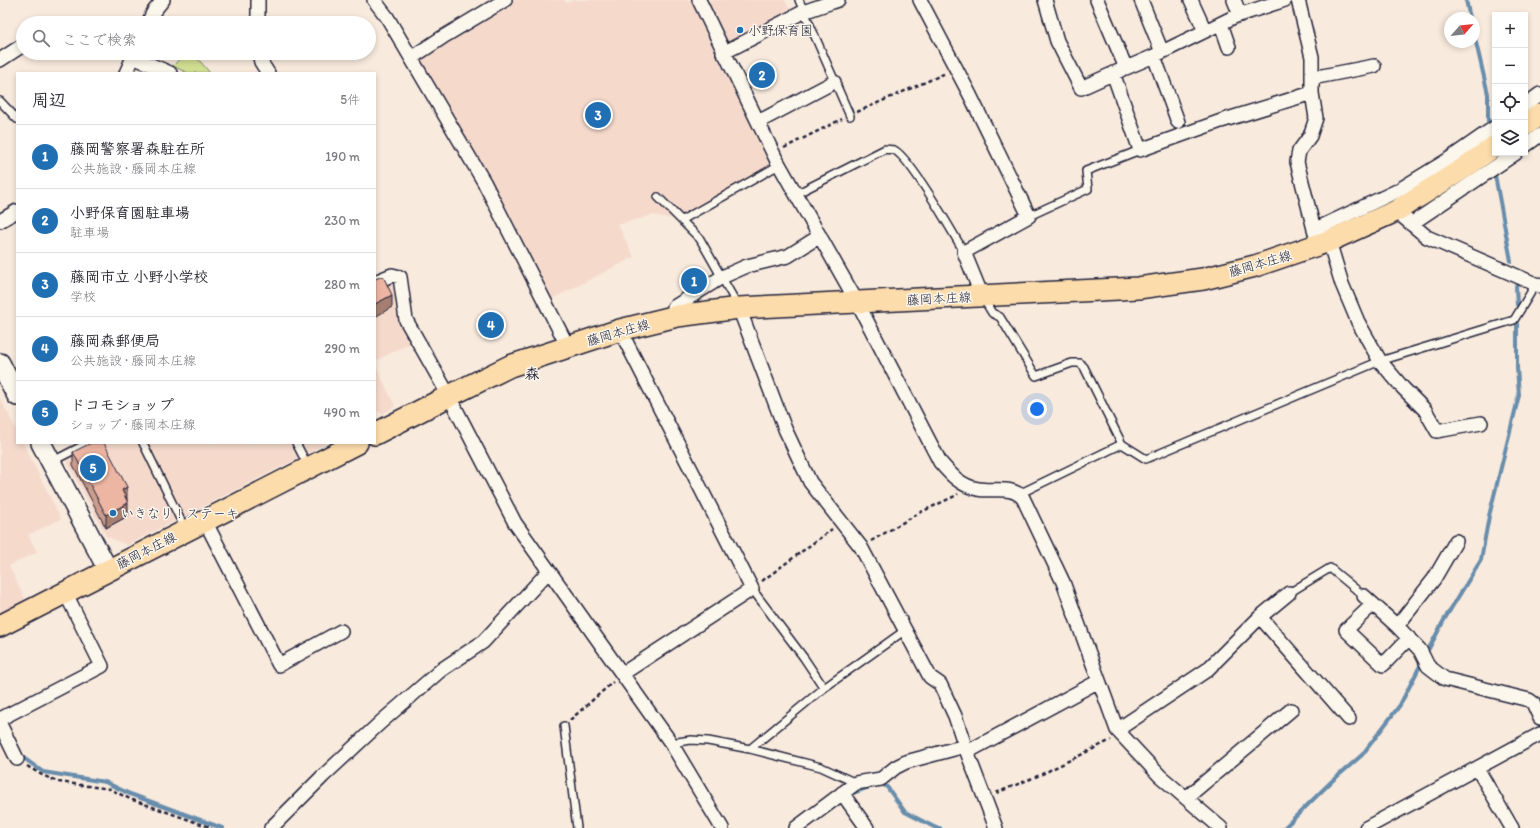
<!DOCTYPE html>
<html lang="ja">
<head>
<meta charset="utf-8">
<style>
  :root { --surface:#fff; --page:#f2f2f3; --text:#2b2b33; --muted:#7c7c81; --line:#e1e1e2; --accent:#1f6fb2 }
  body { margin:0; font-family:Itim,"Klee One",sans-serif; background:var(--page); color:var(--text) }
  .controls { position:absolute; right:12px; top:12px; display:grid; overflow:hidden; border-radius:0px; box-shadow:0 2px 6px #0003 }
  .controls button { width:36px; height:36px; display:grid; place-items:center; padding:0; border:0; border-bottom:1px solid var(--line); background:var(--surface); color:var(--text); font:20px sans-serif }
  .compass { position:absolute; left:1444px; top:12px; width:36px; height:36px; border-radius:50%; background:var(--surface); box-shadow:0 2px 6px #0003; rotate:63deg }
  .you { position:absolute; left:1037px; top:409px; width:14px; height:14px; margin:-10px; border:3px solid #fff; border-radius:50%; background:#1a73e8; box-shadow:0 0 0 6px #1a73e833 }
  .badge { display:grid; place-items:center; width:26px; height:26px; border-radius:50%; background:var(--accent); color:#fff; font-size:13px; font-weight:700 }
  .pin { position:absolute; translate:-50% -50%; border:2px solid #fff; box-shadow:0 1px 4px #0006 }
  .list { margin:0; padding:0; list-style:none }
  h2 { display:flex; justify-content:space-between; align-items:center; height:52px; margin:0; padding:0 16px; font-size:17px }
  h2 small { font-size:13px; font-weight:400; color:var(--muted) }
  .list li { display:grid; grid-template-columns:26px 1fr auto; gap:12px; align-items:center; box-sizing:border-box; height:64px; padding:0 16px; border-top:1px solid var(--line) }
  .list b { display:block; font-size:15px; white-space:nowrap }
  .list p { margin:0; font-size:13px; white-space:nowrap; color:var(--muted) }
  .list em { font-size:13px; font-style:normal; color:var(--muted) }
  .icon { flex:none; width:22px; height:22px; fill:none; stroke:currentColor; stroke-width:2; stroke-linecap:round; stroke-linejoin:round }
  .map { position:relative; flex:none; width:1540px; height:828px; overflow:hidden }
  .search { position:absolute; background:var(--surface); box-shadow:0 2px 6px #0003; left:16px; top:16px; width:360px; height:44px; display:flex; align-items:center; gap:10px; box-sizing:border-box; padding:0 14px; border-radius:22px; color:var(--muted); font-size:15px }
  .panel { position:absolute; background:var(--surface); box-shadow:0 2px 6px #0003; left:16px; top:72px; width:360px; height:372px; border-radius:0px }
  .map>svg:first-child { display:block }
  .built { fill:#f5dacc }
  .green { fill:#d2e093; stroke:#7a8167 }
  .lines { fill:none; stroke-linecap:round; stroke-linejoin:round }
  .stream { stroke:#688dac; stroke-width:4 }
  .lane-casing { stroke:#22223b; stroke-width:10 }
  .street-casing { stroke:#22223b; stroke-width:16 }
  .secondary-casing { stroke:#22223b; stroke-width:22 }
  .primary-casing { stroke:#22223b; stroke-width:24 }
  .path { stroke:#22223b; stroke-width:2.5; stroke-dasharray:4 3; stroke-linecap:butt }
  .lane { stroke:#fbf7ec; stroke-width:7 }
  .street { stroke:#fbf7ec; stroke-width:13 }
  .secondary { stroke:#fbf7ec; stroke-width:19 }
  .primary { stroke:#fddcac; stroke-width:21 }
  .wall { fill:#cc9d8c; stroke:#22223b }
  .shaded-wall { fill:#a67f72; stroke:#22223b }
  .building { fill:#edb6a3; stroke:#22223b }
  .poi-dot { fill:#1f6fb2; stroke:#fbf7ec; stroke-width:1.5 }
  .labels { text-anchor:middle; stroke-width:3; stroke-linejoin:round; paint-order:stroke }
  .poi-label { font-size:13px; fill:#22223b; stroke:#fbf7ec; text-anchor:start }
  .street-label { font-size:13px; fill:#22223b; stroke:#fbf7ec }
  .quarter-label { font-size:15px; font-weight:bold; fill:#22223b; stroke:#fbf7ec }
</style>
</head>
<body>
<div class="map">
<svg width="1540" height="828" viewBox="0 0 1540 828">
  <rect width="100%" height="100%" fill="#f8eadd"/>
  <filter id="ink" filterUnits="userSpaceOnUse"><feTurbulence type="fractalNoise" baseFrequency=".025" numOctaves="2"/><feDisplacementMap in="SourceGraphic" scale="8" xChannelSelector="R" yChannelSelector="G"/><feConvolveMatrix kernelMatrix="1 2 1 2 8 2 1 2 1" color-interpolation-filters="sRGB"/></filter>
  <g filter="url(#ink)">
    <path class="built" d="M514 0H564L567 3 574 0H690L719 61 773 166 677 220 653 215 618 225 634 257 548 301 419 63 442 44Z
      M705 0H785L791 13 728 46Z
      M392 281 396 285 413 342 375 361V289Z
      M375 364 395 406 383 414 375 410Z
      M0 398 17 431V443H23L61 519 28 535 37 552 9 566 26 601 0 615Z
      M75 443H328L127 545 106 536 61 451Z"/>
    <path class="green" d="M185 53H193L210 73H188L173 66Z"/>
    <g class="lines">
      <path class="stream" d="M1466 0 1470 18
        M1474 34 1488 94V124
        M1495 175 1511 261
        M1516 286 1517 305
        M1426 654 1444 620 1481 560 1489 516 1519 395 1517 368V324
        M21 756 43 772 105 782 130 794 222 828
        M878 784 880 783 887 787 905 812 936 828H940
        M850 794 872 786
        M1284 828 1332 781 1362 755 1400 705 1423 660"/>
      <defs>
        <path id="lane" d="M799 0 850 116
          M0 101 17 119
          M796 194 885 149C887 150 891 149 894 150 910 157 953 233 964 252
          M658 197 700 239 738 306
          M1029 216 1088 189 1086 171 1140 150
          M682 220 779 165
          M983 298 992 313 1000 317 1036 376 1072 363H1080L1084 367 1122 444
          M143 443 185 529
          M296 443 308 466
          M51 462 88 443
          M1019 494 1122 444 1146 459 1380 361 1514 320 1536 284
          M752 589 804 658 824 688
          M1289 593 1330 568 1364 596
          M564 726 577 828
          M671 743 691 740 708 741 750 749 821 767 856 783
          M750 749 824 688 904 631"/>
        <path id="street" d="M258 0V23
          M374 0 387 17 484 182 568 347
          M699 0 776 159 857 302 940 462C951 475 961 486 978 489 994 492 1012 485 1023 498L1063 582 1117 730 1160 776 1221 828
          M920 0 970 95 1029 216 964 252 982 296
          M1045 0 1057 41 1081 88 1121 70
          M1097 0 1126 68 1154 56 1236 16 1285 0
          M1141 0 1162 52
          M1191 0 1205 31
          M1234 0 1240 15
          M1298 0 1312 57V93L1316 118 1310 136 1299 151 1297 162 1318 245
          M148 23 154 11 163 0
          M1221 24 1229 47
          M259 53 261 62 268 73
          M723 53 803 12 838 0
          M1154 56 1178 122
          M133 57 170 73
          M411 58 443 37 505 0
          M0 60 23 45
          M126 73 135 53
          M1113 73 1140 150 1221 121 1312 93
          M1312 78 1374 66
          M1525 105 1540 94
          M758 122 834 82
          M1525 146 1540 135
          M1396 211 1427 237 1540 286
          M0 221 17 211
          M1411 224 1516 153
          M1314 230 1397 191 1446 161 1495 127
          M1329 241 1342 284 1358 322 1380 361 1403 388 1425 410 1437 431 1481 423
          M375 282 392 275 400 277 406 320 449 396 515 523 671 743 722 828
          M739 308 785 429 810 482 861 547 930 677 940 684 955 716 967 752 996 828
          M673 317 674 307 722 277 747 266 788 256 820 236
          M620 330 752 589 622 674
          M205 521 279 665 341 631
          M1364 596 1397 626 1420 650 1428 666 1445 679 1529 700 1533 703 1540 718
          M1373 604 1346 630 1383 665 1409 638
          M1260 617 1349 719
          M1397 626 1434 579 1456 541
          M0 719 102 666 65 592
          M0 724 17 759
          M1117 730 1207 670 1260 617 1289 593
          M967 752 1099 681
          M1477 768 1512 828
          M842 793 867 828
          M1186 798 1291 710
          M271 828 323 776 381 722 441 670 483 642 548 572
          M796 828 856 783 881 779 896 767 906 762 965 746
          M1366 828 1540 734"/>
        <path id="secondary" d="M0 363 17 396
          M41 443 108 570"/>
        <path id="primary" d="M1525 125 1540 114
          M375 434 449 396 510 366 620 330 677 316 739 308 1138 288 1203 279 1255 266 1329 241 1396 211 1464 168 1495 146
          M0 626 357 443"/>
      </defs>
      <use href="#lane" class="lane-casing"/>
      <use href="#street" class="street-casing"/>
      <use href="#secondary" class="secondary-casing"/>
      <use href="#primary" class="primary-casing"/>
      <path class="path" d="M857 112 946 73
        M784 148 842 119
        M871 541 921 512 955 496 958 494
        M762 581 832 529
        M570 720 613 682
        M27 766 42 775 59 782 110 789 130 799 212 828
        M996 793 1040 775 1111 740"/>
      <use href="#lane" class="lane"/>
      <use href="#street" class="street"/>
      <use href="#secondary" class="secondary"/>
      <use href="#primary" class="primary"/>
    </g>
    <path class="wall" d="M73 452 127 500 128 516 106 528 73 465Z"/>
    <path class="shaded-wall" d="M392 295V307L375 317V304Z
      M127 487V500L122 490Z
      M128 503V516L106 528V515Z"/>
    <path class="building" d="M383 276 392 295 375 304V279Z
      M91 443H104L127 487 122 490 128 503 106 515 73 452Z"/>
  </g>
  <g class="poi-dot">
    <circle cx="740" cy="30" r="4"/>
    <circle cx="113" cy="513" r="4"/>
  </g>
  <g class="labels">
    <g class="poi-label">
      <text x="748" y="35">小野保育園</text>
      <text x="121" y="518">いきなり！ステーキ</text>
    </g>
    <g class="street-label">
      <text transform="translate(1260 263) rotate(-16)" y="5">藤岡本庄線</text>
      <text transform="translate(939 298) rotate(-3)" y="5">藤岡本庄線</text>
      <text transform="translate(618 332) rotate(-16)" y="5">藤岡本庄線</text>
      <text transform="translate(146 550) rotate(-27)" y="5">藤岡本庄線</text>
    </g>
    <g class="quarter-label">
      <text x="532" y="379">森</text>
    </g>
  </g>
</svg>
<div class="controls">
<button>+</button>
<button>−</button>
<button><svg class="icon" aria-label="locate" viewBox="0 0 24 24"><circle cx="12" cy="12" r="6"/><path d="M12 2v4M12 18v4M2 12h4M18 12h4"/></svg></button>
<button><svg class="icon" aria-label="layers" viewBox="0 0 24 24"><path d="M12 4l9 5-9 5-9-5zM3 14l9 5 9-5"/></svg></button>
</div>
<svg class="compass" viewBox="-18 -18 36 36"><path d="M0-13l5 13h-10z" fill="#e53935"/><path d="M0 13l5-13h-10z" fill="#7c7c81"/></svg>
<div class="you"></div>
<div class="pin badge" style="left:694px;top:281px">1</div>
<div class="pin badge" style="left:762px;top:75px">2</div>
<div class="pin badge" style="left:598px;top:115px">3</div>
<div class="pin badge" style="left:491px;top:325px">4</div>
<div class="pin badge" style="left:93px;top:468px">5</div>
<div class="search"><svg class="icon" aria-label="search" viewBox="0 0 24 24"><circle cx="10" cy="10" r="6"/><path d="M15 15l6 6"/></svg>ここで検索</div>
<section class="panel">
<h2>周辺<small>5件</small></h2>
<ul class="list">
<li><span class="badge">1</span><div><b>藤岡警察署森駐在所</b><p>公共施設 · 藤岡本庄線</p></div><em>190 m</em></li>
<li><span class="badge">2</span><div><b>小野保育園駐車場</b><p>駐車場</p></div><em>230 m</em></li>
<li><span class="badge">3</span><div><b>藤岡市立 小野小学校</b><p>学校</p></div><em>280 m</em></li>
<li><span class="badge">4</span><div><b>藤岡森郵便局</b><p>公共施設 · 藤岡本庄線</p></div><em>290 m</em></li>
<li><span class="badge">5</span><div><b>ドコモショップ</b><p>ショップ · 藤岡本庄線</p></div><em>490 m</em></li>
</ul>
</section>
</div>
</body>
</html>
